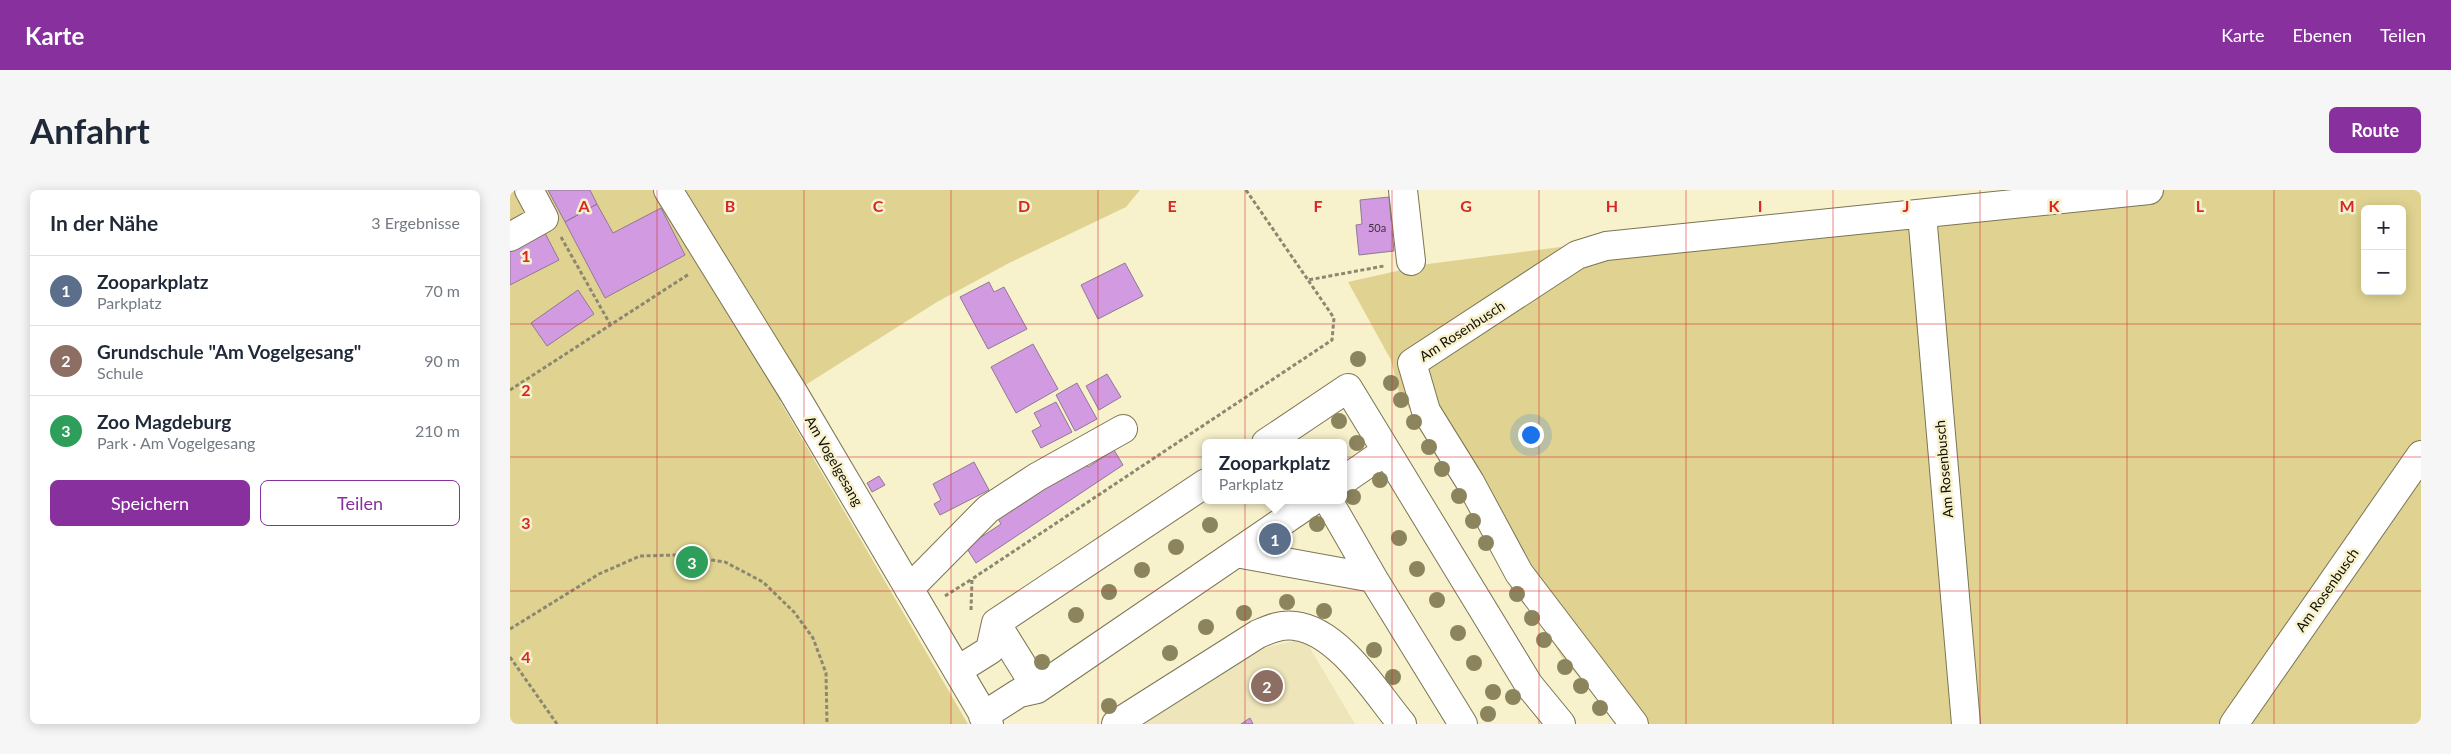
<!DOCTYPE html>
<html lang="de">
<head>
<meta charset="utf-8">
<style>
  :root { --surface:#fff; --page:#f6f6f7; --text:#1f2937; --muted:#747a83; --line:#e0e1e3; --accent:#88319e }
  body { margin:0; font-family:Lato,sans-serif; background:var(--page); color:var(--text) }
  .controls { position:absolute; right:15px; top:15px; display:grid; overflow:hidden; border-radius:8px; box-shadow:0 2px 12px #0003 }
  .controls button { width:45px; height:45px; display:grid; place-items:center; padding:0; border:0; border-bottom:1px solid var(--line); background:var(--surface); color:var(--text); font:25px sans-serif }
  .you { position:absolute; left:1020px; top:244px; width:18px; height:18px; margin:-12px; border:4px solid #fff; border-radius:50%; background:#1a73e8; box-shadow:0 0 0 8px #1a73e833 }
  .badge { display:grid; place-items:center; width:32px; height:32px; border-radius:50%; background:var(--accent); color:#fff; font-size:16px; font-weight:700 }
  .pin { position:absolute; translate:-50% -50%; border:2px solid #fff; box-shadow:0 1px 5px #0006 }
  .popup { position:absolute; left:692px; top:249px; width:145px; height:65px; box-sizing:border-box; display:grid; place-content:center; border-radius:8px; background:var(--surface); filter:drop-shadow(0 1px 4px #0005); font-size:16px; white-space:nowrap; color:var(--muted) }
  .popup b { font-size:19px; color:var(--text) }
  .popup::after { content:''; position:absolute; left:50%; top:100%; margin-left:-10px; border:10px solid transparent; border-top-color:var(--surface) }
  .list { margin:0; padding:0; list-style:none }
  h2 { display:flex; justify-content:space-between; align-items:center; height:65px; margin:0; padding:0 20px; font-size:21px }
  h2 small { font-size:16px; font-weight:400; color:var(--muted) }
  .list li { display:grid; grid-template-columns:32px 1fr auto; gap:15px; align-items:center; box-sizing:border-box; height:70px; padding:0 20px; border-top:1px solid var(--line) }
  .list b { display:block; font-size:19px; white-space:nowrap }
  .list p { margin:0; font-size:16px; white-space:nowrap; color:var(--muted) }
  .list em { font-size:16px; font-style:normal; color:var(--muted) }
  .actions { display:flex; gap:10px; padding:15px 20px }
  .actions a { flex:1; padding:11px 0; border:1px solid var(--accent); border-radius:8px; text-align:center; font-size:18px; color:var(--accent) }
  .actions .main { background:var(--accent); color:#fff }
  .map { position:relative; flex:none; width:1911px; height:534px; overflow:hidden; border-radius:8px }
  header { display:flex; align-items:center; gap:30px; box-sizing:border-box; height:70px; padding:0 25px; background:var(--accent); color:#fff }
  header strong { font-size:24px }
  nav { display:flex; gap:28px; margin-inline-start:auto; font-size:18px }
  .intro { display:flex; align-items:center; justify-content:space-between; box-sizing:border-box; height:120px; padding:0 30px }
  h1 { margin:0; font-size:35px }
  .button { padding:12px 22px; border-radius:8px; background:var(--accent); color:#fff; font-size:18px; font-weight:700 }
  main { display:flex; gap:30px; padding:0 30px }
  aside { flex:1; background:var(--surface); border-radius:8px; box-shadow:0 2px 12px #0003 }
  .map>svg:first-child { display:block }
  .built { fill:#eee6ba }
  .green { fill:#e0d391; fill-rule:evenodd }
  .building { fill:#d19ae1; stroke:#8f7995 }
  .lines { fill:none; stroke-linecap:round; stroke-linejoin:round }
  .minor-casing { stroke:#7b7554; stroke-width:30 }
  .path { stroke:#8c8870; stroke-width:3; stroke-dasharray:4 2.5; stroke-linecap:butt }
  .minor { stroke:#fff; stroke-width:28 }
  .tree { fill:#8b845d }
  .grid { fill:none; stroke:#d62828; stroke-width:1; stroke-opacity:0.55 }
  .labels { text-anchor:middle; stroke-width:5; stroke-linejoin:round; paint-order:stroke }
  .number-label { font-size:11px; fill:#40303a }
  .street-label { font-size:14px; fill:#0f0d03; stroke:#f7f1cc }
  .grid-label { font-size:16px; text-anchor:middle; font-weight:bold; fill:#d62828; stroke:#f7f1cc; stroke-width:5; stroke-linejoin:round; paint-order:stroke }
</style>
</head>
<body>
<header>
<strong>Karte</strong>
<nav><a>Karte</a><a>Ebenen</a><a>Teilen</a></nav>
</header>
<div class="intro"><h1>Anfahrt</h1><a class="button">Route</a></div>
<main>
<aside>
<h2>In der Nähe<small>3 Ergebnisse</small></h2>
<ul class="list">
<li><span class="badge" style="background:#5c6f8a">1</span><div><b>Zooparkplatz</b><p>Parkplatz</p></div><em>70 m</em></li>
<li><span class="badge" style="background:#8d6e63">2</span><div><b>Grundschule &quot;Am Vogelgesang&quot;</b><p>Schule</p></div><em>90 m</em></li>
<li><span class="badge" style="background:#2e9e5b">3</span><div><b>Zoo Magdeburg</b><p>Park · Am Vogelgesang</p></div><em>210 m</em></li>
</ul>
<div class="actions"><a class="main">Speichern</a><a>Teilen</a></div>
</aside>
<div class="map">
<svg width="1911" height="534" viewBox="0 0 1911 534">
  <rect width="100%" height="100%" fill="#f7f1cc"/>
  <path class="built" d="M785 451 797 453 845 534H626L757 457Z"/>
  <path class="green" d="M0 0H630L616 17 499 73 427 112 270 211 458 534H0Z
    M1589 0H1911V534H1108L1052 467 889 202 881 170 838 92 918 74 1066 55ZM1855 19H1892V101H1855Z"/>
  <path class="building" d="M38 0H80L87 14 55 32Z
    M879 7 881 31H887L888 41H882L884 61 849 65 846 35 852 34 850 10Z
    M87 14 103 43 151 18 175 65 95 108 55 32Z
    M35 43 49 70 0 95V61Z
    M615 73 633 106 588 129 571 95Z
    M479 92 484 102 494 97 517 139 478 159 450 107Z
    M68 100 84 124 37 156 21 133Z
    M523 154 548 199 506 223 481 177Z
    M597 184 611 207 589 220 576 196Z
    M567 193 587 229 565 241 546 205Z
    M546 212 562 242 531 258 522 241 531 236 524 223Z
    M604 260 613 275 466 373 456 357 491 334 486 325 574 273 578 277Z
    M464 272 479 300 430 325 424 314 431 310 423 294Z
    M369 286 375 295 362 302 357 293Z
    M740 528 743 534H731Z"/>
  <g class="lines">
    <defs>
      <path id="minor" d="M158 0 283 202 479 534
        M893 0 901 71
        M1412 24 1456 534
        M0 47 34 28 19 0
        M756 253 838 198 1019 495 1051 534
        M834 290 876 261
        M818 310 863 388 953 534
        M726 363 863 388
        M399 399 478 319 527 287 613 239
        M486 433 527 499
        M448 480 480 460 486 433 696 293
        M473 526 509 503 527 499 804 310
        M606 534 748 444C760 439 771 434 785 436 829 441 866 503 892 534
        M1124 534 1009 383 960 292 916 221 902 173 1067 65 1096 56 1639 0
        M1724 534 1911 265"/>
    </defs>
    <use href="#minor" class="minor-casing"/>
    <path class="path" d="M736 0 798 90 874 76
      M51 47 100 134
      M0 200 179 84
      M435 406 462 389
      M461 420 462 389 468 385 822 150 824 128 798 90
      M0 439 89 384 130 366 167 365 215 372 253 392 284 422 303 448 316 483 317 534
      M0 467 47 534"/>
    <use href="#minor" class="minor"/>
  </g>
  <g class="tree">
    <circle cx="848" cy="169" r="8"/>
    <circle cx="881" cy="193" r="8"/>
    <circle cx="891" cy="210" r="8"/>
    <circle cx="829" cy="231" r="8"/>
    <circle cx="904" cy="232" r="8"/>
    <circle cx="847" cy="253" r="8"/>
    <circle cx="919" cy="257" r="8"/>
    <circle cx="932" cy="279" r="8"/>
    <circle cx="870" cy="290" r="8"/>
    <circle cx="949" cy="306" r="8"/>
    <circle cx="843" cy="307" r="8"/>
    <circle cx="963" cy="331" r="8"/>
    <circle cx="807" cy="334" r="8"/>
    <circle cx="700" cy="335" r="8"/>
    <circle cx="889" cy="348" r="8"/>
    <circle cx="976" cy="353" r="8"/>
    <circle cx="666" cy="357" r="8"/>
    <circle cx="907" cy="379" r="8"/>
    <circle cx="632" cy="380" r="8"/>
    <circle cx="599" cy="402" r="8"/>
    <circle cx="1007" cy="404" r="8"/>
    <circle cx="927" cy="410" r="8"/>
    <circle cx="777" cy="412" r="8"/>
    <circle cx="814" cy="421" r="8"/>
    <circle cx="734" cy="423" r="8"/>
    <circle cx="566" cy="425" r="8"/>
    <circle cx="1022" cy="428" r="8"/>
    <circle cx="696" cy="437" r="8"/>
    <circle cx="948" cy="443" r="8"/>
    <circle cx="1034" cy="450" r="8"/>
    <circle cx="864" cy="460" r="8"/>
    <circle cx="660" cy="463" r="8"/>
    <circle cx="532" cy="472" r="8"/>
    <circle cx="964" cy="473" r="8"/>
    <circle cx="1055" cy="477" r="8"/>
    <circle cx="883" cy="487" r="8"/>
    <circle cx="1071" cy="496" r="8"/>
    <circle cx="983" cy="502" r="8"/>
    <circle cx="1003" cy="507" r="8"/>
    <circle cx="599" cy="516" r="8"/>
    <circle cx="1090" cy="518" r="8"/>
    <circle cx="978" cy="524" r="8"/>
  </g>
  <path class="grid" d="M147 0V534M294 0V534M441 0V534M588 0V534M735 0V534M882 0V534M1029 0V534M1176 0V534M1323 0V534M1470 0V534M1617 0V534M1764 0V534M0 134H1911M0 267H1911M0 401H1911"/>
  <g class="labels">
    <g class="number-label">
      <text x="867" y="42">50a</text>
    </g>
    <g class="street-label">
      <text transform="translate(952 141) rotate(-33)" y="5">Am Rosenbusch</text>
      <text transform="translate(324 271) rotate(60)" y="5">Am Vogelgesang</text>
      <text transform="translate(1434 279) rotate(-95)" y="5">Am Rosenbusch</text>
      <text transform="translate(1817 400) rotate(-55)" y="5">Am Rosenbusch</text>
    </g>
  </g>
  <g class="grid-label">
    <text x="74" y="22">A</text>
    <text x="220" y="22">B</text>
    <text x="368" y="22">C</text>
    <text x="514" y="22">D</text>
    <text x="662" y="22">E</text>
    <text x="808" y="22">F</text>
    <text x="956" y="22">G</text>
    <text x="1102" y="22">H</text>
    <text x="1250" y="22">I</text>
    <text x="1396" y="22">J</text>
    <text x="1544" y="22">K</text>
    <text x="1690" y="22">L</text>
    <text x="1837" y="22">M</text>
    <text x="16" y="72">1</text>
    <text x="16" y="206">2</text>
    <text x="16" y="339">3</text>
    <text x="16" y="473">4</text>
  </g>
</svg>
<div class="controls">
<button>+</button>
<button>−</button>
</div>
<div class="you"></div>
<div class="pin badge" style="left:765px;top:349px;background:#5c6f8a">1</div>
<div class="popup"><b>Zooparkplatz</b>Parkplatz</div>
<div class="pin badge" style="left:757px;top:496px;background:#8d6e63">2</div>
<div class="pin badge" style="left:182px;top:372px;background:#2e9e5b">3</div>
</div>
</main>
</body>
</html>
